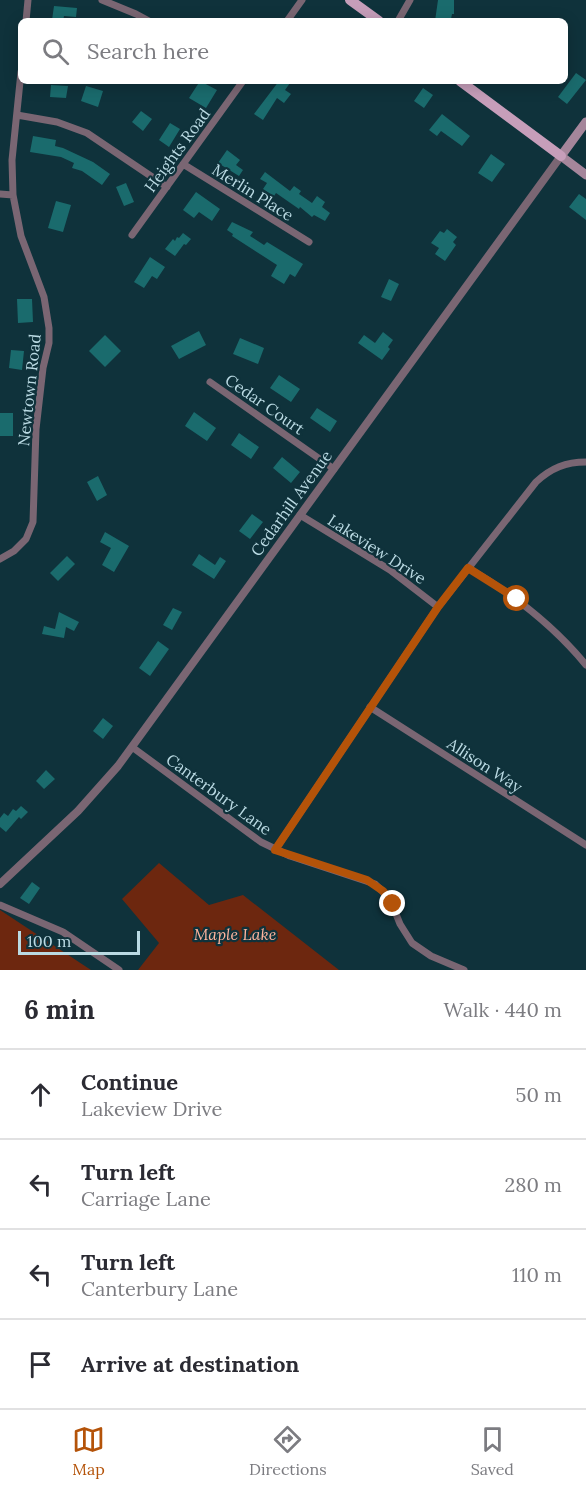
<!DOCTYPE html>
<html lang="en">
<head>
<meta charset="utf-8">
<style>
  :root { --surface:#fff; --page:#f2f2f3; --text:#2b2b33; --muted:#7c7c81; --line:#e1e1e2; --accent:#b45309 }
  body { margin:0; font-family:Lora,serif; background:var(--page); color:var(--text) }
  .scale { position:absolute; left:18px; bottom:15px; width:122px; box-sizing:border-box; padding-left:6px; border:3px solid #badae3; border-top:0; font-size:16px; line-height:21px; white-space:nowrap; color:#badae3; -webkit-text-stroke:4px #0f323b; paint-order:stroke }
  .stop { position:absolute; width:18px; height:18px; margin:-14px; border:4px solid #b45309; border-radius:50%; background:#fff }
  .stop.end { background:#b45309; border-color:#fff; box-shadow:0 2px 6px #0008 }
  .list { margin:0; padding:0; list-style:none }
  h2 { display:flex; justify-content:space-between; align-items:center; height:78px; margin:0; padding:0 24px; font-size:26px }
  h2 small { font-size:20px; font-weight:400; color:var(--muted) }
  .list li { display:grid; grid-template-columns:39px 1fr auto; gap:18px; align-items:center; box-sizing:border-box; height:90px; padding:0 24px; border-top:2px solid var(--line) }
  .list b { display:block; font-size:22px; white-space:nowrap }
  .list p { margin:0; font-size:20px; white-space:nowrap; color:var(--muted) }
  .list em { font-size:20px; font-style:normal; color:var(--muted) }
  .icon { flex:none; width:33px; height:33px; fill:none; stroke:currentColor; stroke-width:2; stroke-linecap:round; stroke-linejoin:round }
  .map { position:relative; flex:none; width:586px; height:970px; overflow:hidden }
  .search { position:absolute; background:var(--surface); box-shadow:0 3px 15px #0003; left:18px; right:18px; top:18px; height:66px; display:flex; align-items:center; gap:15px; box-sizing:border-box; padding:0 21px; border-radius:9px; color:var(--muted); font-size:22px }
  .sheet { height:438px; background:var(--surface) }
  nav { display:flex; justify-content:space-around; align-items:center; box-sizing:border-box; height:84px; border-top:2px solid var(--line); background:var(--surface); font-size:16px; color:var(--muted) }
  nav a { display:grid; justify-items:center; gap:3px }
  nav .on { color:var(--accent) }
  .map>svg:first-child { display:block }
  .green { fill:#6d270f }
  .building { fill:#1a6b6d }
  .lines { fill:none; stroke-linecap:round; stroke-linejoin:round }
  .minor { stroke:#7a6673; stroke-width:7 }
  .tertiary { stroke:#7a6673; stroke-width:8 }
  .secondary { stroke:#a5869b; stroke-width:9 }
  .primary { stroke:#c69eba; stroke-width:10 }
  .route { stroke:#b45309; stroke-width:8 }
  .labels { text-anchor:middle; stroke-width:4.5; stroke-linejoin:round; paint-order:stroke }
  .street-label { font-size:16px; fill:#badae3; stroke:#0f323b }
  .park-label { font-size:16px; font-style:italic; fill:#ffb59e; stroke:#0f323b }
</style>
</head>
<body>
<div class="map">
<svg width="586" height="970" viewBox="0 0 586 970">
  <rect width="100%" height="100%" fill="#0f323b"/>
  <path class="green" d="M159 863 209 905 243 895 339 970H138L159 943 122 899Z
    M0 910 91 970H0Z"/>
  <path class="building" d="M438 0H454V14H452L451 19 447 18 446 21H435Z
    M54 6 77 8 76 17 64 16 63 21 52 20Z
    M576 73 586 80 567 104 558 97Z
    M200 81 217 90 206 108 189 98Z
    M279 81H287L290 83 285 90 291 94 284 103 277 98 263 120 254 114Z
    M51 85 68 86 66 98 50 97Z
    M86 86 103 91 98 107 81 101Z
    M423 88 433 95 424 108 414 101Z
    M141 111 152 119 143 131 132 122Z
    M442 114 470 136 462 146 441 131 437 136 429 130Z
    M170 123 180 129 169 147 159 140Z
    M33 136 56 140 55 146 63 148 93 162 110 174 102 185 82 171 72 168 74 163 61 157 30 152Z
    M227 150 240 160 236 165 243 170 239 176 218 163Z
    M491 154 505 164 492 182 478 173Z
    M265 172 290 191 294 186 301 191 299 194 312 203 317 196 325 202 322 207 330 213 325 221 314 215 312 217 300 207 299 209 276 193 274 196 263 189 267 183 260 179Z
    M126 183 134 202 124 206 116 187Z
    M196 192 220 209 212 221 199 212 194 218 183 210Z
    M579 194 586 199V220L569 207Z
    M56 201 71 205 63 232 48 228Z
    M232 222 253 232 250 236 264 245 267 242 303 264 295 277 290 274 284 284 271 276 277 265 232 236 233 234 227 230Z
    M447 229 457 237 453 242 456 245 445 261 435 254 439 248 431 243 440 231 444 233Z
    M183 233 191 239 186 245 184 244 175 256 165 249 173 239 175 241 177 237 179 238Z
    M150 257 165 267 157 279 152 276 144 288 134 282Z
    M389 279 399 284 391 301 381 297Z
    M17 299H32L33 322 18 323Z
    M199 331 206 345 179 359 171 346Z
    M383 332 393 340 388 347 390 349 382 360 358 343 364 335 375 343Z
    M105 335 121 351 105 367 89 351Z
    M240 338 264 348 258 364 233 354Z
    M11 350 24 351 22 370 9 368Z
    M279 375 300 389 291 402 270 388Z
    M317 408 337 421 330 432 310 418Z
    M194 412 216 428 207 441 185 426Z
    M0 413H13V436H0Z
    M239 433 259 447 251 459 231 445Z
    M282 457 300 472 291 483 273 468Z
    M98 476 107 495 97 501 87 482Z
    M252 514 263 522 250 539 239 531Z
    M105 532 129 546 114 572 102 565 111 548 100 542Z
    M199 554 215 565 220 557 226 561 214 579 192 565Z
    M67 556 75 564 58 581 50 573Z
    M173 608 182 612 172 630 163 625Z
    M59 612 79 622 74 631 66 627 64 638 42 634 44 626 55 629Z
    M158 641 169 649 150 676 139 668Z
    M103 718 113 726 103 739 93 731Z
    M46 770 55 779 44 789 36 781Z
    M21 806 28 812 21 819 19 817 6 832 0 827V818L4 813 8 816 13 809 16 811Z
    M32 882 40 888 29 904 20 898Z"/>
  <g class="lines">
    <path class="minor" d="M102 0 136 14 149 21
      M26 21 28 0
      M287 21 302 0
      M398 21 410 0
      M17 115 57 122 87 133 167 187
      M183 164 309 242
      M0 194 13 195
      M132 235 243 81
      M210 382 334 469
      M300 515 390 570 438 607
      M0 559 14 551 26 539 33 522 36 429 43 368 49 343V328L44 297 21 236 13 195 12 160 21 72
      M468 568C513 594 553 625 586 665
      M370 707 586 845
      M132 747 261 842 290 856 375 884 390 899 400 924 412 943 431 956 464 970
      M275 850 438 607 536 482C551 468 566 462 586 462
      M0 905 63 932 119 970"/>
    <path class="tertiary" d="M0 884 78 811 118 766 561 156"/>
    <path class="secondary" d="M586 122 561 156 586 175"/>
    <path class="primary" d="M350 0 379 21
      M460 81 561 156"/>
  </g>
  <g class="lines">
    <path class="route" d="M393 904 383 891 367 880 275 850 438 607 468 568 517 599"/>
  </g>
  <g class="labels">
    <g class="street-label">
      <text transform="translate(177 150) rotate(-54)" y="6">Heights Road</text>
      <text transform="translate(253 192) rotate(32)" y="6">Merlin Place</text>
      <text transform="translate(29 390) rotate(-84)" y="6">Newtown Road</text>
      <text transform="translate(265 404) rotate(35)" y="6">Cedar Court</text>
      <text transform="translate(291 503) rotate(-54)" y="6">Cedarhill Avenue</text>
      <text transform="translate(377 549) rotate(33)" y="6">Lakeview Drive</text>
      <text transform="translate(485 765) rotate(33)" y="6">Allison Way</text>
      <text transform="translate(219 794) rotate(36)" y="6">Canterbury Lane</text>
    </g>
    <g class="park-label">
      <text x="235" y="940">Maple Lake</text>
    </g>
  </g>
</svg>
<div class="scale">100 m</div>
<div class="stop" style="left:517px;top:599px"></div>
<div class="stop end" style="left:393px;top:904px"></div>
<div class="search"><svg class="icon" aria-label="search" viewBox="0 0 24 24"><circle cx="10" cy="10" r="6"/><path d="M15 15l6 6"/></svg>Search here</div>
</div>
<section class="sheet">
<h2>6 min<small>Walk · 440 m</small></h2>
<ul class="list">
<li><svg class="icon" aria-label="ahead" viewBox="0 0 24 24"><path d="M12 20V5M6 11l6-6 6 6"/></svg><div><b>Continue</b><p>Lakeview Drive</p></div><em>50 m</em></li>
<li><svg class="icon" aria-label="left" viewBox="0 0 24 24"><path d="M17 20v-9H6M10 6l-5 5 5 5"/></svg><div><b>Turn left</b><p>Carriage Lane</p></div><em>280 m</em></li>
<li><svg class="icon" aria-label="left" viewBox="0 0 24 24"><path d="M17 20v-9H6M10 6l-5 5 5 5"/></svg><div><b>Turn left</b><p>Canterbury Lane</p></div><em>110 m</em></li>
<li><svg class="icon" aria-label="arrive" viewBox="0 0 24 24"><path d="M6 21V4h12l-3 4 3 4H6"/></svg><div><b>Arrive at destination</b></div></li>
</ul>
</section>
<nav>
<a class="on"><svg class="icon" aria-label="map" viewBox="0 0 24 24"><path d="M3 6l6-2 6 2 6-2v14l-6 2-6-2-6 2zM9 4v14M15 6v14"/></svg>Map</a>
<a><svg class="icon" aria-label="directions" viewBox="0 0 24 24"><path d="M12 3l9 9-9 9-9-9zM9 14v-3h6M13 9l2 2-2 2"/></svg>Directions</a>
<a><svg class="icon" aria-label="saved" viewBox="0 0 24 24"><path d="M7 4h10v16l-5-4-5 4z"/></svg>Saved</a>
</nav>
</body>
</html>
